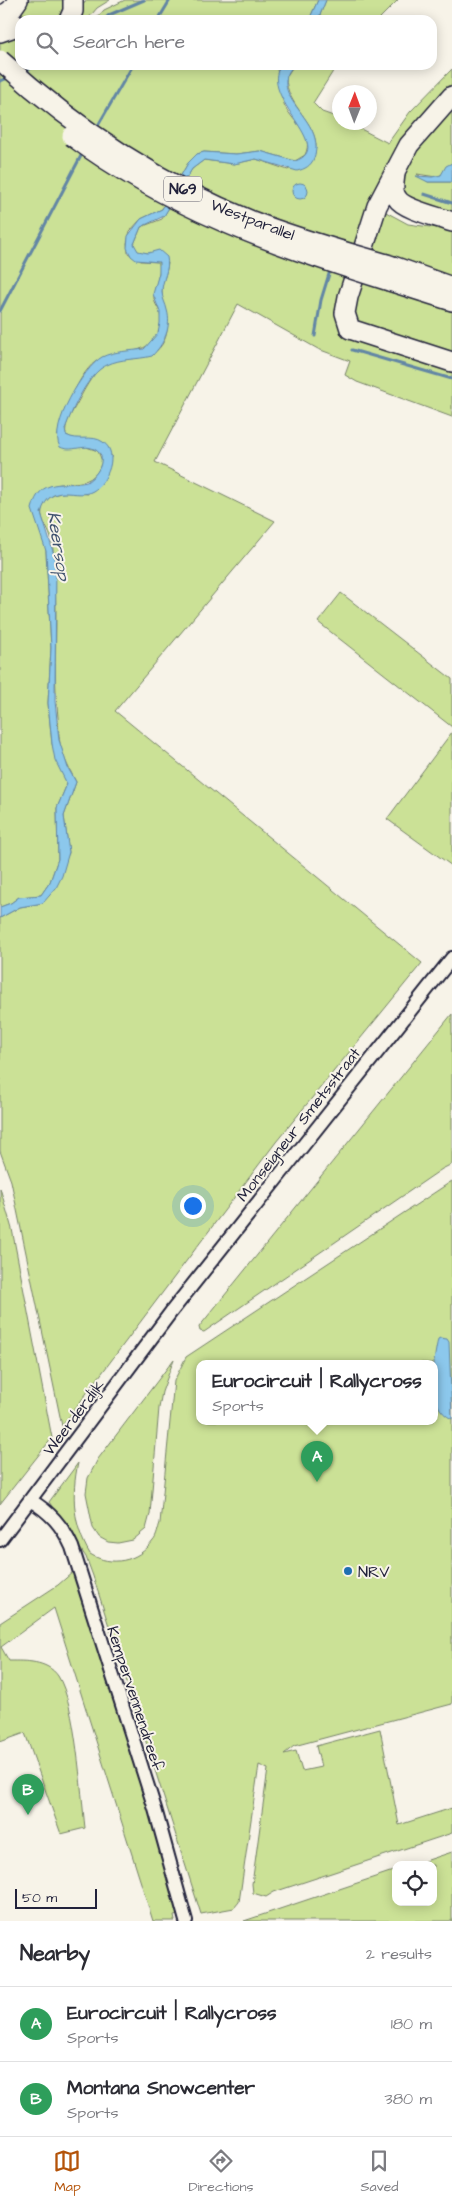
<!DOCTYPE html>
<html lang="en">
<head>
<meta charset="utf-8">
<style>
  :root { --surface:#fff; --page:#f7f7f7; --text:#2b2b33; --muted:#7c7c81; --line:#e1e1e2; --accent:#b45309 }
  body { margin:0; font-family:"Architects Daughter",sans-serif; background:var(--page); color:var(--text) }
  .controls { position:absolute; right:15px; bottom:15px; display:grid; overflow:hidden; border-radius:10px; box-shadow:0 2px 12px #0003 }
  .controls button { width:45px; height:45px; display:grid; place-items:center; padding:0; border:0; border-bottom:1px solid var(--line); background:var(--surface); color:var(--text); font:25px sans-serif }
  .compass { position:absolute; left:332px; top:85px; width:45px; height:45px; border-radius:50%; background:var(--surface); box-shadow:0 2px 12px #0003; rotate:1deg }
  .scale { position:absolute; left:15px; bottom:12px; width:82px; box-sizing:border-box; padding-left:5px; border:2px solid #22223b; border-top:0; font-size:14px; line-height:18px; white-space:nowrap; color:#22223b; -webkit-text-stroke:4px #f7f3e8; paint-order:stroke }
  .you { position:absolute; left:192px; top:1205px; width:18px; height:18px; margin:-12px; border:4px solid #fff; border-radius:50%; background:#1a73e8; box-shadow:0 0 0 8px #1a73e833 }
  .badge { display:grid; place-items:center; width:32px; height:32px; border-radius:50%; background:var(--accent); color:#fff; font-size:16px; font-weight:700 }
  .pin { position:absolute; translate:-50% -41px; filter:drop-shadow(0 1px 2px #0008) }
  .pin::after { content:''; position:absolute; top:26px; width:18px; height:15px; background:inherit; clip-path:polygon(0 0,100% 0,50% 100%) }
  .popup { position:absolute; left:196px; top:1360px; width:242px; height:65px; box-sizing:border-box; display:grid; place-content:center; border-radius:10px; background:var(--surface); filter:drop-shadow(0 1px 4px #0005); font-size:16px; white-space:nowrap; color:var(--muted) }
  .popup b { font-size:19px; color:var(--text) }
  .popup::after { content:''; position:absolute; left:50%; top:100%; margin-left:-10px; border:10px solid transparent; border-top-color:var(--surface) }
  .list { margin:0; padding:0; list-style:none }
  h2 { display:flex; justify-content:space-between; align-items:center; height:65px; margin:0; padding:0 20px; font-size:21px }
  h2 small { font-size:16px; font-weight:400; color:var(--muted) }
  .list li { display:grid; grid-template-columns:32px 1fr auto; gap:15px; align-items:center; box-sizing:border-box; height:75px; padding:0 20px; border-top:1px solid var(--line) }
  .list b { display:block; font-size:19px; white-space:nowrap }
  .list p { margin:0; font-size:16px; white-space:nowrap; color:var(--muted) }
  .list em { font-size:16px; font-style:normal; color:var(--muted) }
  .icon { flex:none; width:28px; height:28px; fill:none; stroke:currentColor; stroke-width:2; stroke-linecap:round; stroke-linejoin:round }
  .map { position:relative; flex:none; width:452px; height:1921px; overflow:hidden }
  .search { position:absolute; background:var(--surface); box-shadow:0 2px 12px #0003; left:15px; right:15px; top:15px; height:55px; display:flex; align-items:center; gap:12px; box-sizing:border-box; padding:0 18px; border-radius:15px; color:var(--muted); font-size:19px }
  .sheet { height:215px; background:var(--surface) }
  nav { display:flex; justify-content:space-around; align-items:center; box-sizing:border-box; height:70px; border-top:1px solid var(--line); background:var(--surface); font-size:14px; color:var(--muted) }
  nav a { display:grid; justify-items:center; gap:2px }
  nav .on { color:var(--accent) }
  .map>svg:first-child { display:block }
  .green { fill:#cbe196; stroke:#768268; fill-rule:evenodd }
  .water { fill:#8cc8ec; stroke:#6286a5 }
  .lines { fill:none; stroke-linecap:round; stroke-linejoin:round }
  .stream { stroke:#6286a5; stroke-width:3 }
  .street-casing { stroke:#22223b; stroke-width:16 }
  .primary-casing { stroke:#22223b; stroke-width:22 }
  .street { stroke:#f7f3e8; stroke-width:12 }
  .primary { stroke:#f7f3e8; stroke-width:19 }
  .primary-bridge-casing { stroke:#22223b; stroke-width:22; stroke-linecap:butt }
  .primary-bridge { stroke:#f7f3e8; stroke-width:19 }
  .poi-dot { fill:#1f6fb2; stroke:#f7f3e8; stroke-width:2 }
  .labels { text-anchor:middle; stroke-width:4; stroke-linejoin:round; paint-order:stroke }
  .shield { fill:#f7f3e8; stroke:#62616f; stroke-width:1 }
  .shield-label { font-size:15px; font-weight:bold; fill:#22223b }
  .street-label { font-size:16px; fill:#22223b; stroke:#f7f3e8 }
  .poi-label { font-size:16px; fill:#22223b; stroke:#f7f3e8; text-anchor:start }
  .water-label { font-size:18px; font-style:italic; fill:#425470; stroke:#f7f3e8 }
</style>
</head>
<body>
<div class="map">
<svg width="452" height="1921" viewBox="0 0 452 1921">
  <rect width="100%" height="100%" fill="#f7f3e8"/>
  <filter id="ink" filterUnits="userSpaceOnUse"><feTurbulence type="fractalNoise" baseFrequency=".02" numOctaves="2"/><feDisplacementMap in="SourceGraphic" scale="10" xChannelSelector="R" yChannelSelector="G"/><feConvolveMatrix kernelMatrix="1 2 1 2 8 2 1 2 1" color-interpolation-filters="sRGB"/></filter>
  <g filter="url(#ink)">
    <path class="green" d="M29 0H63C64 9 62 15 54 20L24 17 22 12Z
      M87 0H110L97 8 87 20H76L81 7Z
      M125 0H318L309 20H95L104 10Z
      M326 0H398L378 20H318Z
      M20 31V59L0 68V37Z
      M21 65H281L277 69C279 80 280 94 284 104 292 123 315 134 305 155L295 161 260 151 236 154 204 152 197 154 188 163 162 209 141 219 130 231 127 243 128 253 141 261 159 262C162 275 153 286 154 299 155 305 159 308 160 313 169 359 114 349 95 362 77 376 63 416 57 437L98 451 102 461C92 497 59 472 38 495L46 551 51 648 48 703 52 744 67 784 57 808 58 859 50 882 41 895 19 897 11 903 0 907V74Z
      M294 65H337L313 103 322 112 339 118 340 122 349 123 388 143 410 112 452 69V86L436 102 337 314 452 366V417L357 382 345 375 350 361 318 349 238 304 155 462 275 521 115 711 422 963 276 1142 62 1426 11 1181 0 1151V918L20 907 43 903 69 853 64 816 76 782C70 770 64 760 61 747 58 737 59 727 58 717 52 669 59 620 54 572 53 561 54 548 51 538 48 527 38 518 43 506 51 488 73 493 88 494L112 456 66 435C64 425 70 416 75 407 83 393 90 376 103 366 122 353 152 366 164 341 172 324 163 310 162 293 161 284 167 273 168 263L148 253 138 252 135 248 134 244 141 227 162 219 192 169 204 160 234 164 256 159 288 170 316 149C317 121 286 106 286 77Z
      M452 105V163L441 175 436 177 417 174 428 182H452V217C441 213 425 211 415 205 378 182 436 126 452 105Z
      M384 211 408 224 452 230V284L387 253 376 286 452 303V359L355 321 356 295Z
      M341 593 452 679V727L318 622Z
      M452 732V866L387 819Z
      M452 1014V1164L442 1169 204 1332 200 1331 199 1327Z
      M452 1181V1704L294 1746 284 1754 296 1751 302 1771 321 1767 316 1746 380 1729 399 1825 452 1808V1833L274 1892 266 1897 253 1893 252 1884 268 1769 259 1765 239 1902 234 1908 201 1914 93 1576 86 1557 49 1502 78 1463C71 1495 73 1525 90 1554 111 1567 138 1562 153 1541 157 1537 158 1528 160 1523L174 1381 186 1357ZM200 1363H434V1421H200Z
      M0 1188 12 1229 52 1438 0 1504Z
      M174 1359 162 1392 159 1408 150 1514 146 1529 133 1540 118 1543 108 1542 99 1537 93 1528 86 1493 88 1478 98 1459Z
      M73 1572 182 1914 174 1916 175 1921H153L54 1608 1 1647 9 1661C25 1661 47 1660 58 1676 76 1704 81 1793 85 1828L61 1834 25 1733 0 1742V1623L58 1585Z
      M452 1852V1921H244L396 1870V1902H433V1865H413Z"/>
    <path class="water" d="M318 0H326L318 20H309Z
      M281 65H294C264 97 328 119 314 158 311 166 305 169 297 171L256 159 234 164 204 160 192 169 164 216 141 227 134 244 138 251 148 253 159 250 167 257C170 270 162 279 162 292 162 298 166 304 167 310 172 327 164 344 152 356 137 360 121 358 107 365 88 373 72 410 65 429L66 435C78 442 92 434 103 442 120 453 107 483 93 491 76 501 51 479 41 513L56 561 55 701 59 740 68 768 76 782 64 816 69 852 62 876 56 888 43 903 20 907 0 918V907L11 903 19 897 41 895 50 882 58 859 57 808 67 784 55 760 52 744 48 703 51 648 46 551 32 509C40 476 63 487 87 482 96 475 103 467 101 455 89 439 74 454 60 447 48 427 84 367 102 357 114 351 131 351 144 349L158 333 160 323V312L153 294 159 273V262L136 260 131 256 127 248 128 236 141 219 162 209 188 163 197 154 204 152 236 154 260 151 295 161C338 147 257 97 281 65Z
      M452 163V182H428L416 176 432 177 441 175 446 166Z
      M292 191a8 8 0 1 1 16 0a8 8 0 1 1-16 0Z
      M440 1338 447 1339 449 1342 452 1419C425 1407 433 1363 438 1339Z"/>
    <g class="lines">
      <path class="stream" d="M104 20 109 15 144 0
        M158 20 170 0
        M23 72 38 65
        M0 81 10 77
        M96 129 133 65
        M424 194 452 203
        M0 311 83 152
        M315 336 321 300 329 274
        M352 350 452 379"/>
      <defs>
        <path id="street" d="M30 1500C50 1512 62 1525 72 1547L155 1809 186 1921
          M0 1540 171 1312 452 958"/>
        <path id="primary" d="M0 17 11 10 18 0
          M69 20 73 11V0
          M0 32 20 25
          M452 96 409 145 377 206 348 297 345 313 350 329 452 362
          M395 174C394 182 392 192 397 198 403 209 439 217 452 222
          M393 266 452 287
          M389 281 452 301"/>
      </defs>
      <use href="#street" class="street-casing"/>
      <use href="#primary" class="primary-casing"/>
      <use href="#street" class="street"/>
      <use href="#primary" class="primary"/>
      <defs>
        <path id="primary-bridge" d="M0 60C75 128 157 183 252 221 298 239 346 252 393 266
          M72 136C169 208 274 245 389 281"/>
      </defs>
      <use href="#primary-bridge" class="primary-bridge-casing"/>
      <use href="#primary-bridge" class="primary-bridge"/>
    </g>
  </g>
  <circle class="poi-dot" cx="348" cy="1571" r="5"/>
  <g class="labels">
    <rect class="shield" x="164" y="176.5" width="38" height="25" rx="4"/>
    <g class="shield-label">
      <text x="183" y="194">N69</text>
    </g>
    <g class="street-label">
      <text transform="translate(253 219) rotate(21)" y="6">Westparallel</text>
      <text transform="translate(298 1124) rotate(-52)" y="6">Monseigneur Smetsstraat</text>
      <text transform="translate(73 1417) rotate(-53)" y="6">Weerderdijk</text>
      <text transform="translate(136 1698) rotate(72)" y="6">Kempervennendreef</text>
    </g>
    <g class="poi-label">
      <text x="358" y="1577">NRV</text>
    </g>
    <g class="water-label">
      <text transform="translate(59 546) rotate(81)" y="6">Keersop</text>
    </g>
  </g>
</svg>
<div class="controls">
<button><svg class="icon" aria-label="locate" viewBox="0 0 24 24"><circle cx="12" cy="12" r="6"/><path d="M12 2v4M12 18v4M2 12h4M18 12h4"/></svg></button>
</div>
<svg class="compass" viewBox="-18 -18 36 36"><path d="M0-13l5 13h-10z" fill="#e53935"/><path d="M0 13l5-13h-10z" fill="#7c7c81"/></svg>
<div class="scale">50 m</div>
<div class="you"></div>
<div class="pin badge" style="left:317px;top:1482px;background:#2e9e5b">A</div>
<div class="popup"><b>Eurocircuit | Rallycross</b>Sports</div>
<div class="pin badge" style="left:28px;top:1815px;background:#2e9e5b">B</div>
<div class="search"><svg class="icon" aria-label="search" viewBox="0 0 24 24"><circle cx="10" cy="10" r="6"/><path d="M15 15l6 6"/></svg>Search here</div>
</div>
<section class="sheet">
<h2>Nearby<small>2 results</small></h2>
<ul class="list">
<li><span class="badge" style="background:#2e9e5b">A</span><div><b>Eurocircuit | Rallycross</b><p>Sports</p></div><em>180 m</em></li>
<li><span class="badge" style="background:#2e9e5b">B</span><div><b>Montana Snowcenter</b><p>Sports</p></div><em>380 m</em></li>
</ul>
</section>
<nav>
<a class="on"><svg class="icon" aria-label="map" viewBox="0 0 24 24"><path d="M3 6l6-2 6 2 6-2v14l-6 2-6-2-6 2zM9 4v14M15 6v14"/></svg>Map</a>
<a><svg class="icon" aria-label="directions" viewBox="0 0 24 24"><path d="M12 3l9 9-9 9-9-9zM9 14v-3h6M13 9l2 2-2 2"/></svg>Directions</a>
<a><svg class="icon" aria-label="saved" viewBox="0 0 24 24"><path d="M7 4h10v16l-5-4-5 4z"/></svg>Saved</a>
</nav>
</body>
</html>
